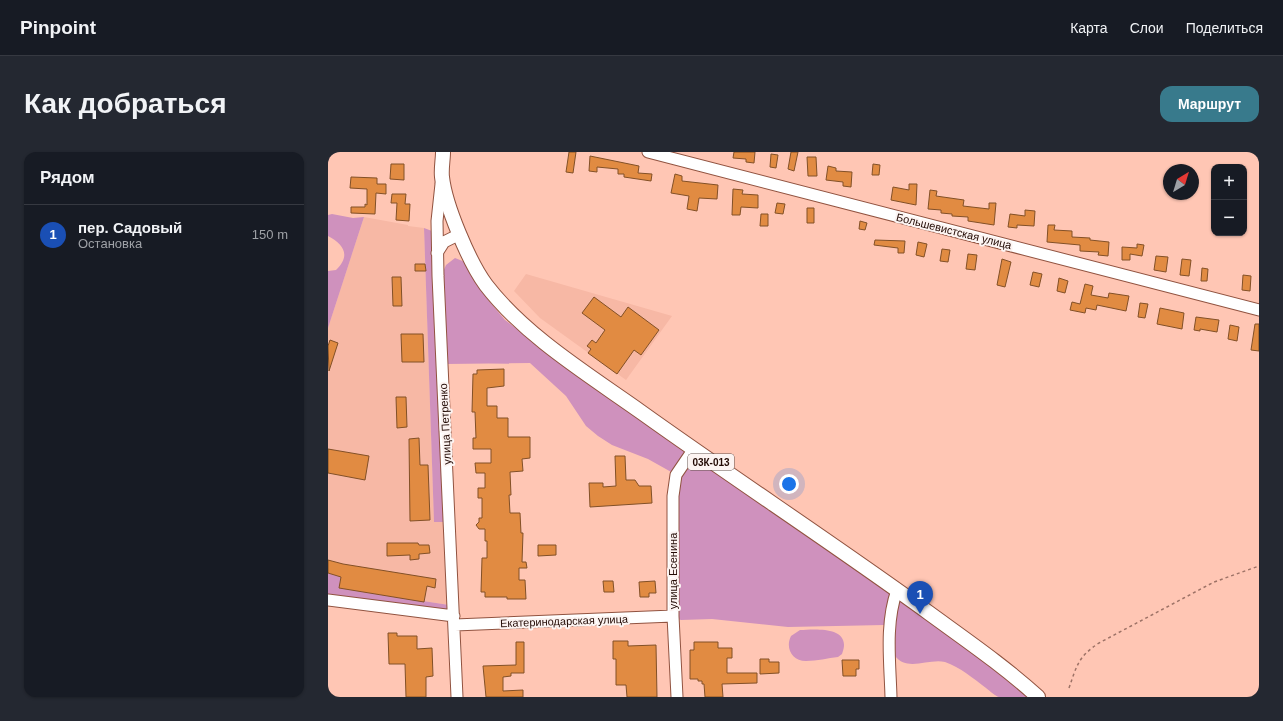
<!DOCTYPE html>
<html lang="ru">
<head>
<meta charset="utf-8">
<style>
  :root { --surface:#171b24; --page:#242831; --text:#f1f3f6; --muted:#9ea1a6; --line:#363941; --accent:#387a8c }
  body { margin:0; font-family:Helvetica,sans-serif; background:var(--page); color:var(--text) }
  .controls { position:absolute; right:12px; top:12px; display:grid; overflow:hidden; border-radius:8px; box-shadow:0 1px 3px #0004 }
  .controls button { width:36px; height:36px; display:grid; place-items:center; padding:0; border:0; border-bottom:1px solid var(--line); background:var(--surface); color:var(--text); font:20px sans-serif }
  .compass { position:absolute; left:835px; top:12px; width:36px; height:36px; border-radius:50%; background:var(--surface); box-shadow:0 1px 3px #0004; rotate:38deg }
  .you { position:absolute; left:461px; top:332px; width:14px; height:14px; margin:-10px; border:3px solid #fff; border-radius:50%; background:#1a73e8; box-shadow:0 0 0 6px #1a73e833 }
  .badge { display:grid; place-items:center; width:26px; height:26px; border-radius:50%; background:var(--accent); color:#fff; font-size:13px; font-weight:700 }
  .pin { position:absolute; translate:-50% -33px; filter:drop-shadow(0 1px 2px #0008) }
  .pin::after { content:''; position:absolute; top:21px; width:14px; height:12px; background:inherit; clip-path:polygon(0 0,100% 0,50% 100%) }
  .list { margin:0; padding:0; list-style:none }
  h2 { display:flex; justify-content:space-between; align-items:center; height:52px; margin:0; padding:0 16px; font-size:17px }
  h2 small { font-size:13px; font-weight:400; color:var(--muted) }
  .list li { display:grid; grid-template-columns:26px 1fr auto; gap:12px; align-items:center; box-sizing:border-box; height:60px; padding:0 16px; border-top:1px solid var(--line) }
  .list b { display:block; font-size:15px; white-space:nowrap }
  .list p { margin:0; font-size:13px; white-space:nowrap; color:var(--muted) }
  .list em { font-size:13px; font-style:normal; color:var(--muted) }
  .map { position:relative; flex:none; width:931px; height:545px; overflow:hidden; border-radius:12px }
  header { display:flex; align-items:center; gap:24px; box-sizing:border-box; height:56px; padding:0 20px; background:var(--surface); border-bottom:1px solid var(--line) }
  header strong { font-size:19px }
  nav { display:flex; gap:22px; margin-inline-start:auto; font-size:14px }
  .intro { display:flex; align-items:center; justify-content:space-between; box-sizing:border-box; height:96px; padding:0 24px }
  h1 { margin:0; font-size:28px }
  .button { padding:10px 18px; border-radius:12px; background:var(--accent); color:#fff; font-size:14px; font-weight:700 }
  main { display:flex; gap:24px; padding:0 24px }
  aside { flex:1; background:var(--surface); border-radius:12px; box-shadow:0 1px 3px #0004 }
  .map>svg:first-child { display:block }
  .built { fill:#f7b8a5 }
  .green { fill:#cf91bd }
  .building { fill:#e18b42; stroke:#825027 }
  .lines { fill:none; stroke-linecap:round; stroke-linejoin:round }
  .minor-casing { stroke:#915340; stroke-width:13 }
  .major-casing { stroke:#915340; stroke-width:16 }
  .path { stroke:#9d7266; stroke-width:1.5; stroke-dasharray:3 3; stroke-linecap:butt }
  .minor { stroke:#fff; stroke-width:11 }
  .major { stroke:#fff; stroke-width:14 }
  .labels { text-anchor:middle; stroke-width:4; stroke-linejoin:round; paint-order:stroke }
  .shield { fill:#fcf4f2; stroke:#63504b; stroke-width:1 }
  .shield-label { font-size:10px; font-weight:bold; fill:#220a04 }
  .street-label { font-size:11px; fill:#220a04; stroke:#fcf4f2 }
</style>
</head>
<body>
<header>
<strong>Pinpoint</strong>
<nav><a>Карта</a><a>Слои</a><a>Поделиться</a></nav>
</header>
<div class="intro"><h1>Как добраться</h1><a class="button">Маршрут</a></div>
<main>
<aside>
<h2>Рядом<small></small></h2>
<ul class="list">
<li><span class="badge" style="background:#1a4fb4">1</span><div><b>пер. Садовый</b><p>Остановка</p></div><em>150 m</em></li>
</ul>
</aside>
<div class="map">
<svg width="931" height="545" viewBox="0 0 931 545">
  <rect width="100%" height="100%" fill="#ffc6b4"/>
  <path class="built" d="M36 65 80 73V74L96 76 106 369 117 370 121 453 11 436 0 421V176Z
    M198 122 344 164 298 228 212 166 186 139Z"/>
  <path class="green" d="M4 62 25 66 36 65 0 176V119L8 118C23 104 16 92 0 84V63Z
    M96 76 104 79 117 370H106Z
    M127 106 137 110 161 149 177 168 261 231 358 299 345 321 320 307 284 293 270 284 258 274 238 244 202 211 118 212 115 120 118 113Z
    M365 305 564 441 556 473 460 475 384 467 353 468 350 467 351 327Z
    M0 421 13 425 11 436 121 453 117 460 0 445Z
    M572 447 666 516 702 545C692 545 679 545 671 545 667 544 662 539 658 536 646 527 632 515 617 510 601 506 579 520 567 504 559 492 569 460 572 447Z
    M472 478C488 477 525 474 514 502L510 505C500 506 489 509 478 509 464 509 457 496 463 484Z"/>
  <path class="building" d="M241 0H248L245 21 238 20Z
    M406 0H427L426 11 418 10V7L405 6Z
    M463 0H470L466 19 460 17Z
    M443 2 450 3 448 16 442 15Z
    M262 4 311 14 310 21 324 22 323 29 296 25V22H290V17L269 15V20L261 19Z
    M479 5H488L489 24H480Z
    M63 12H76V28L62 27Z
    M545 12 552 13 551 23H544Z
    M500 14 508 16V19L524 20 523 35 515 34V30L498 28Z
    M347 22 354 24V29L390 33 389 47 371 46 369 59 359 57 361 44 343 41Z
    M23 25 49 26V32H58V42L48 41 47 62 23 61V55H37V52L39 53V37L22 36Z
    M581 32H589L588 53 563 48 565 35 581 38Z
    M405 37 415 38 414 42 430 43V56L413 55 412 63H404Z
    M602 38 609 39 608 44 636 48 635 54 661 57V51H668L666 73 640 69V65L624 64V62L613 61V58L600 57Z
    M64 42H78L77 52H82L81 69 68 68 69 51H63Z
    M449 51 457 52 455 62 447 61Z
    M479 56H486V71H479Z
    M697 58 707 59 706 74 689 73V76L680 75 682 62 697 64Z
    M433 62H440V74H432Z
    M532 69 539 71 537 78 531 77Z
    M720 73H727L726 78 744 79V85L762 86V88L781 90 780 104 770 103 771 100 752 99V93L719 90Z
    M547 88 577 89 576 101H570V96L546 93Z
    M590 90 599 92 596 105 588 103Z
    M809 92 816 93 814 104 802 102V108H794V95L809 96Z
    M614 97 622 98 620 110 612 109Z
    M640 102 649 103 647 118 638 117Z
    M828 104 840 105 838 120 826 118Z
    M674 107 683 110 677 135 669 133Z
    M854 107 863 108 861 124 852 123Z
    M87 112H97L98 119H87Z
    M874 116 880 117 879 129H873Z
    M705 120 714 122 711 135 702 133Z
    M915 123 923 124 922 139 914 138Z
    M64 125H73L74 154H65Z
    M731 126 740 129 737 141 729 139Z
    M757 132 765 134 763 143 780 146 781 141 801 144 798 159 769 153 768 158 758 156 757 161 742 158 744 150 752 152Z
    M266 145 293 165 300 155 331 178 313 203 306 198 289 222 260 201 263 197 259 194 264 188 268 191 277 178 254 161Z
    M812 151 820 152 817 166 810 165Z
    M832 156 856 161 854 177 829 172Z
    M868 165 891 168 889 180 872 177V179L866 178Z
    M927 172H931V199L923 198Z
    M902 173 911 175 909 189 900 187Z
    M73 182H95L96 210H74Z
    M2 188 10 191 1 219 0 194Z
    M176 217V234L159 236V254H169V266H180V285H202V306L194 307 195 319 182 320 183 343H181L182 361H192L193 381H195L194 410H198L199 416H191V428H197L198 447H179V445H157V440H153L154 406H159V389H157V377H151L148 373 151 370V366H154V346H150V336H157V321H148L147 311H163V297H145V286H148L147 260H144L145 222H149V218Z
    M68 245H78L79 275 69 276Z
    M91 286 92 313H100L102 368 82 369 81 287Z
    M0 297 41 304 37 328 0 321Z
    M287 304H297L298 328H307L311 334H323L324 351 262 355 261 331H275V335L288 334Z
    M59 391H90L91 393H101L102 401 91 402V407L82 408V403L59 404Z
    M210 393H228V403L210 404Z
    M0 408 15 412 108 427 107 436 99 434 96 450 11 436 13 425 0 421Z
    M275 429H285L286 440H276Z
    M327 429 328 441H321V445H312L311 430Z
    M60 481H69V484H89V497L104 496 105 524 98 525V545H78L77 512H61Z
    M285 489H300V494L328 493 329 545H299L298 533H288V507H285Z
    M188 490H196V521H183V524L175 525V539L195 538V545H158L155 514 188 513Z
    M366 490H390V496H404V506H399V521H429V531L394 532 395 545H377L376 532H374V529H370V527H362V498H366Z
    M432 507H441V510H451V521L432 522Z
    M514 508H531V517H528V524H515Z"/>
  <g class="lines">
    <defs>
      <path id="minor" d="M320 0 931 158
        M113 32 109 69 110 124 129 545
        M109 101 116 90 132 82
        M0 448 126 464
        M127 473 345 464
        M349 545 345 464V344L348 323 365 298
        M563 545C562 509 557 472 569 438"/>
      <path id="major" d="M115 0C115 8 113 17 114 25 117 53 141 110 158 133 197 184 261 223 313 260 408 328 506 392 601 461 638 488 676 514 710 545"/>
    </defs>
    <use href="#minor" class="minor-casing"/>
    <use href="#major" class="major-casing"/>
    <path class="path" d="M741 536C749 513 750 505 771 491L886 430 931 414"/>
    <use href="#minor" class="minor"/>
    <use href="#major" class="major"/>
  </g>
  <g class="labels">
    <rect class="shield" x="360" y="302" width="46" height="16" rx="3"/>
    <g class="shield-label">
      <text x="383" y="314">03К-013</text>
    </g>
    <g class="street-label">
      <text transform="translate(626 79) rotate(14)" y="4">Большевистская улица</text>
      <text transform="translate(117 272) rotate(-93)" y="4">улица Петренко</text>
      <text transform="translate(345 419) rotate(-90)" y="4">улица Есенина</text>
      <text transform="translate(236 469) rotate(-2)" y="4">Екатеринодарская улица</text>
    </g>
  </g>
</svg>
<div class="controls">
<button>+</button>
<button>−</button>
</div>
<svg class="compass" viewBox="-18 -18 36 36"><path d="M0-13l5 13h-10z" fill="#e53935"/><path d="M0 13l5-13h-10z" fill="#9ea1a6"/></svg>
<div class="you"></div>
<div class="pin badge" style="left:592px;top:462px;background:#1a4fb4">1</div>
</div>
</main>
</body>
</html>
